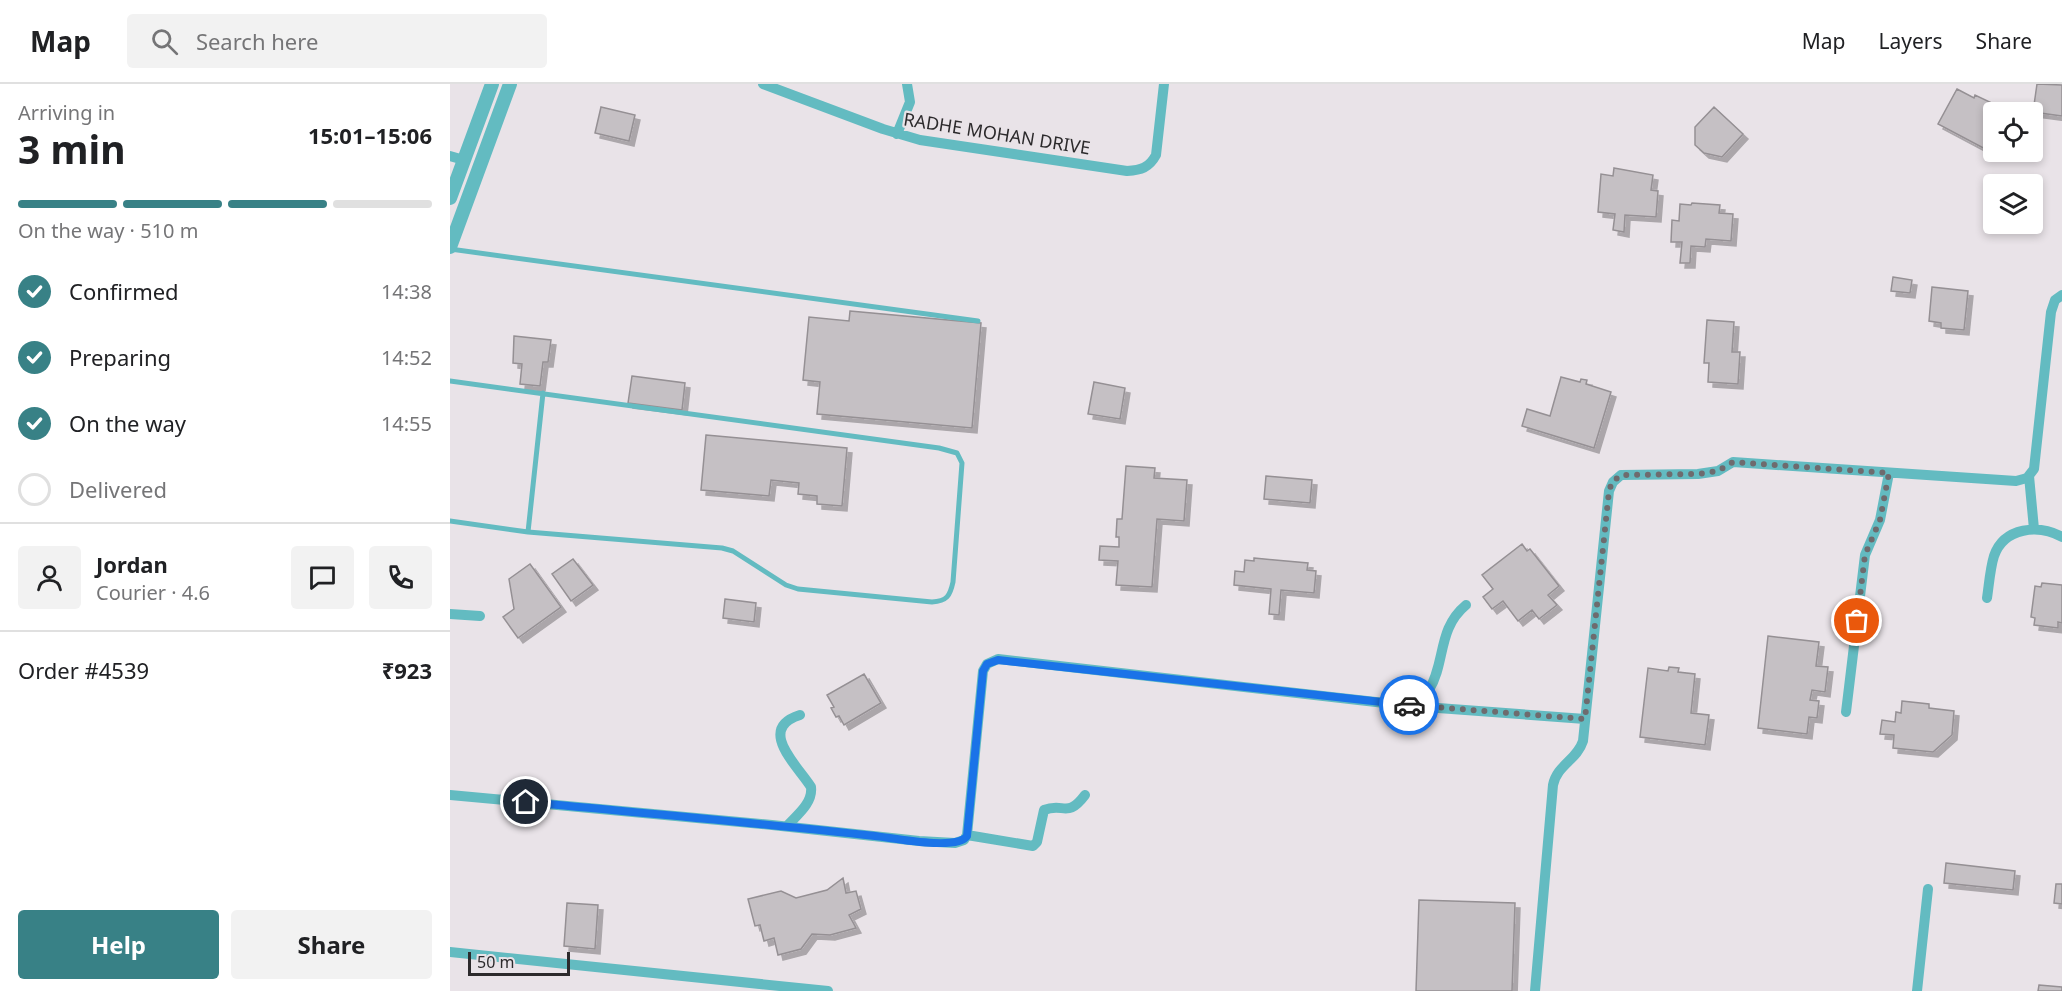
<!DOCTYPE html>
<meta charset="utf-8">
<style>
:root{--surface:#fff;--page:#f2f2f2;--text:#202124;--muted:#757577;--line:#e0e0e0;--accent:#388186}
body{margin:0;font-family:"Noto Sans",sans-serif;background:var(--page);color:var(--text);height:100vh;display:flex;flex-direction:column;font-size:22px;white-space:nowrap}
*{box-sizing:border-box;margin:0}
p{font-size:20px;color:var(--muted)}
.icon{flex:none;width:33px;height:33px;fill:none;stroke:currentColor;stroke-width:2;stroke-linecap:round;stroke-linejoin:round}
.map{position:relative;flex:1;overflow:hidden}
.side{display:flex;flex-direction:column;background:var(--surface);width:450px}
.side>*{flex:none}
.buttons{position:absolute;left:1533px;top:18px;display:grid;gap:12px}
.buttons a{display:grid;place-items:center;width:60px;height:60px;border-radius:6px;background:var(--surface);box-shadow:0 3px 9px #0003;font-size:30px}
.scale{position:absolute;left:18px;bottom:15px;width:102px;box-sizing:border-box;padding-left:6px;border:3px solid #2c2a2c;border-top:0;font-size:16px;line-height:21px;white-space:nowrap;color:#2c2a2c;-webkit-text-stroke:4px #e9e3e8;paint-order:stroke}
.pin{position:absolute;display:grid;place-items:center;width:51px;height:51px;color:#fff;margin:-26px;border:3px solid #fff;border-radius:50%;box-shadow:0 2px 6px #0007}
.courier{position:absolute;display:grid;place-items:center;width:60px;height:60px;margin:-30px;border:4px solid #1a73e8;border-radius:50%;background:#fff;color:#222;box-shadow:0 2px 8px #0007}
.head em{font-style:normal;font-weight:700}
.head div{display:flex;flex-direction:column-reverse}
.head{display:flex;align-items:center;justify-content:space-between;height:102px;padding:0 18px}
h1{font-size:39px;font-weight:700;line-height:45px}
.bar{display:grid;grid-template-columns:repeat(4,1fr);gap:9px 6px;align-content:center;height:72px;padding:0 18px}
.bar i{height:8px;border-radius:4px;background:var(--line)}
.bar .selected{background:var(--accent)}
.bar p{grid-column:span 4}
.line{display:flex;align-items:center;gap:15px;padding:0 18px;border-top:2px solid var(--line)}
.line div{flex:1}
.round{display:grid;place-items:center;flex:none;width:63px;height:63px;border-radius:6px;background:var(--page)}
ol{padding:0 18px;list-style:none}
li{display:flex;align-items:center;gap:18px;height:66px}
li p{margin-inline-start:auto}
li .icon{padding:6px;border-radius:50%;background:var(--accent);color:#fff;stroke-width:4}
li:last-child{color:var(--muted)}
li i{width:33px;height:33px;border:3px solid var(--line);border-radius:50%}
.primary-button{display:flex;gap:12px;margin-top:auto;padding:12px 18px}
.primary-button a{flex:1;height:69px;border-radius:6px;background:var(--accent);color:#fff;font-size:24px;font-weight:700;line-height:69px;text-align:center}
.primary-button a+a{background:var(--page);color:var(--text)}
header{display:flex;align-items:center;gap:36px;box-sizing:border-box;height:84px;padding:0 30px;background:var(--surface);border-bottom:2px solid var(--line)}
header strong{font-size:28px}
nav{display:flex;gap:33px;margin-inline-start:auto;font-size:21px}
.search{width:420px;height:54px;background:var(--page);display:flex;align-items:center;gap:15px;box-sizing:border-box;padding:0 21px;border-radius:6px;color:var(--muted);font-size:22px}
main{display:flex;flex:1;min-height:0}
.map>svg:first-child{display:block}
.building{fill:#c5c0c4;stroke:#959094;stroke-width:1.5;filter:url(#shadow)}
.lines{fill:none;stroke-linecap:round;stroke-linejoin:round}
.service{stroke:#63bbc1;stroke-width:5}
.minor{stroke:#63bbc1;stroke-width:10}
.tertiary{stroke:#63bbc1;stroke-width:14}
.done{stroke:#6e6b6e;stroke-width:6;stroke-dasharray:0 10.8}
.route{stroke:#1a73e8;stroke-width:8}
.labels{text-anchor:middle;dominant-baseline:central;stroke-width:4.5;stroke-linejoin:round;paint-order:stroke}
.street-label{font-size:18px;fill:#2c2a2c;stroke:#e9e3e8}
</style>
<header>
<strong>Map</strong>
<div class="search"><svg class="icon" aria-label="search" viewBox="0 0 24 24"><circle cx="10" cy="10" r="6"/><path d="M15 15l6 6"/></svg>Search here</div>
<nav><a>Map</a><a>Layers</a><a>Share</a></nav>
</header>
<main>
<section class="side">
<div class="head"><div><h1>3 min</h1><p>Arriving in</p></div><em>15:01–15:06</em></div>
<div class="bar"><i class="selected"></i><i class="selected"></i><i class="selected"></i><i></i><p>On the way · 510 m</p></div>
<ol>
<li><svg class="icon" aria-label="check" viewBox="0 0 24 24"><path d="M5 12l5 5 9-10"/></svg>Confirmed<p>14:38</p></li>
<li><svg class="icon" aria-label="check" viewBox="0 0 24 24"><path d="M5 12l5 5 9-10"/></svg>Preparing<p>14:52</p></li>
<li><svg class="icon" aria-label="check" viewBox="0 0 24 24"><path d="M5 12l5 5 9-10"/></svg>On the way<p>14:55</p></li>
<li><i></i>Delivered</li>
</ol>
<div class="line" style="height:108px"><a class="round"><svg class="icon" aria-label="person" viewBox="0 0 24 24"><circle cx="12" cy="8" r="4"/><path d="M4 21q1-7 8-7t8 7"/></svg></a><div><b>Jordan</b><p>Courier · 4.6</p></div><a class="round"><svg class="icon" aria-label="chat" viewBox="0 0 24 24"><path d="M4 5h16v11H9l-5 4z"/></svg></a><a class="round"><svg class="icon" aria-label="phone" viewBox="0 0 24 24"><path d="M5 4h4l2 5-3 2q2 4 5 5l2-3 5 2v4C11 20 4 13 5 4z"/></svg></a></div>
<div class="line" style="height:78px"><div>Order #4539</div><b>₹923</b></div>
<div class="primary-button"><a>Help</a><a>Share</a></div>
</section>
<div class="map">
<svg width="1612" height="907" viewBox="0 0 1612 907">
<defs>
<filter id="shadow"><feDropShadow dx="5" dy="5" stdDeviation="0" flood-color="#0004"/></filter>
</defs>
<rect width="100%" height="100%" fill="#e9e3e8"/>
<path class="building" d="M 1587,0 L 1612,1 L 1612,32 L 1583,28 Z
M 1507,5 L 1524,14 L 1525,11 L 1544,20 L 1542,24 L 1551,28 L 1544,28 L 1544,59 L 1539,67 L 1488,40 Z
M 151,23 L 185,31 L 179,57 L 145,49 Z
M 1264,23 L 1293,50 L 1272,73 L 1254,69 L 1245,61 L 1245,43 Z
M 1164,84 L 1203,91 L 1201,106 L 1208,107 L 1206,133 L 1175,131 L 1174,148 L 1163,146 L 1165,130 L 1148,128 L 1151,90 L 1163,92 Z
M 1242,119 L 1270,121 L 1269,129 L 1283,130 L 1281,157 L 1256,155 L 1255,163 L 1241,162 L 1240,179 L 1230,179 L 1232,158 L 1221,158 L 1222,136 L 1229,137 L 1230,120 L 1241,121 Z
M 1443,193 L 1462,196 L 1460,209 L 1441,207 Z
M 1482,203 L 1518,207 L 1514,246 L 1491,244 L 1491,239 L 1479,237 Z
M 400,227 L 531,239 L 522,344 L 367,330 L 370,298 L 353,296 L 359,233 L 399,237 Z
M 1257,236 L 1284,238 L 1282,268 L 1290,268 L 1288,300 L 1258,298 L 1259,279 L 1254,279 Z
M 64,252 L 101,256 L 98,278 L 93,278 L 90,302 L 70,300 L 72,280 L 63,279 Z
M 182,292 L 235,299 L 232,326 L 178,319 Z
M 1111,293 L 1130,298 L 1131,295 L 1137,296 L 1136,300 L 1161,308 L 1144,364 L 1072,342 L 1077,325 L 1100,332 Z
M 644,298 L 675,304 L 670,335 L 638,330 Z
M 256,351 L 397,364 L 392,422 L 367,420 L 367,412 L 348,410 L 349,399 L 321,396 L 319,412 L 251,406 Z
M 676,382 L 705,384 L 704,394 L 737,396 L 734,437 L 707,435 L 702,503 L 666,501 L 668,477 L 649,476 L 650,462 L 669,463 L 669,453 L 666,453 L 667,435 L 672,435 Z
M 816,392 L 862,396 L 860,419 L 814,415 Z
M 1072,460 L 1077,467 L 1080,465 L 1109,502 L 1098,511 L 1107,521 L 1089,535 L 1082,526 L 1068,537 L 1053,517 L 1042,525 L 1033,513 L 1043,505 L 1032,491 Z
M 804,474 L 858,479 L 857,486 L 866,487 L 864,509 L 831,506 L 829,531 L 819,530 L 821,505 L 784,501 L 785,487 L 794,488 L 795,476 L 804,477 Z
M 123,475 L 143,501 L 121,517 L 102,490 Z
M 80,480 L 111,523 L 68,554 L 53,533 L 64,525 L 59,495 Z
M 1592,499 L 1612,501 L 1612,539 L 1608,538 L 1608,544 L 1584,541 L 1585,534 L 1581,533 L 1585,502 L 1591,503 Z
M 275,515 L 306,519 L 304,538 L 273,534 Z
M 1318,552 L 1369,558 L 1366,582 L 1378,583 L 1375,608 L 1362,606 L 1360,616 L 1369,617 L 1367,634 L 1359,633 L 1357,650 L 1308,644 Z
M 1219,583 L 1229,584 L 1228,588 L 1245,590 L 1241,629 L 1259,631 L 1255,661 L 1190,653 L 1198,584 L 1218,587 Z
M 414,590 L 431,619 L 394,641 L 389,632 L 386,633 L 381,624 L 384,623 L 377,611 Z
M 1452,617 L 1479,620 L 1479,624 L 1504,627 L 1502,651 L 1483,668 L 1443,664 L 1444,651 L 1430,650 L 1432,636 L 1445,638 L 1446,628 L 1451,629 Z
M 1496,779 L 1565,787 L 1563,806 L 1494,799 Z
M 393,794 L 396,809 L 406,807 L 411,825 L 399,831 L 406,844 L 380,851 L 362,850 L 351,865 L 328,871 L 324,854 L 314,857 L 310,841 L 305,842 L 298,815 L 331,807 L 346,814 L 377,806 Z
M 1606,800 L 1612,800 L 1612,820 L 1604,819 Z
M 969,816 L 1065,819 L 1062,907 L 966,907 Z
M 117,819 L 148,821 L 145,865 L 114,862 Z
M 1589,901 L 1612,903 L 1612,907 L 1588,907 Z"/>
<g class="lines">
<path class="service" d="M 0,165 L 528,237
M 0,297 L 489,364 L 507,369 L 512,379 L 503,498 C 500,512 497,517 482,518 L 348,505 L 336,501 L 283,467 L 272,464 L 78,448 L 0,437
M 78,448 L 93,309"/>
<path class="minor" d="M 313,0 L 433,45 L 470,56 L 677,87 C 691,86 699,84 706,71 L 714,0
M 447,50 L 460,18 L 457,0
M 0,72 L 14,76
M 1579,392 L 1584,445
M 1537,514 C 1539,501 1540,485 1544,472 C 1554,443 1589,440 1612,453
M 0,530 L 30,532
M 961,622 C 968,617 974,613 979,606 C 996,578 987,545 1016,521
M 1396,628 L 1415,471 L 1430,436 L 1439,389
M 0,711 L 322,741 L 469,757 L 505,759 L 514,756 L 517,751 L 533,587 L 537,580 L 548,575 L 961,622 L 1135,635
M 337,742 C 347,731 363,719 361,703 C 348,682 306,645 350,631
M 517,751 L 583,762 L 587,758 L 594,726 C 614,718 617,735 635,711
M 0,868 L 378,907
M 1085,907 L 1103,701 C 1107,681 1127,676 1133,657 L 1159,407 L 1163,398 L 1171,391 L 1248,390 L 1268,387 L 1283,378 L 1566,397 L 1577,394 L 1584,385 L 1601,228 L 1605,216 L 1612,211
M 1467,907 L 1478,805"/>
<path class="tertiary" d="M 0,114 L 42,0
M 0,163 L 60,0"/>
</g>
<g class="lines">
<path class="done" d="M 959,621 L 1135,635 L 1159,407 L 1162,398 L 1171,391 L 1248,390 L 1268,387 L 1283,378 L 1439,389 L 1430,436 L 1415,471 L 1407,537"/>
<path class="route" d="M 76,718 C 192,729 309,739 425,752 C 443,754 507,767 517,752 L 533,587 L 537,580 L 548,576 L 959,621"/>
</g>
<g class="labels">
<g class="street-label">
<text transform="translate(547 49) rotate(9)">RADHE MOHAN DRIVE</text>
</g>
</g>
</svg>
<div class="buttons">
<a><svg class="icon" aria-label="locate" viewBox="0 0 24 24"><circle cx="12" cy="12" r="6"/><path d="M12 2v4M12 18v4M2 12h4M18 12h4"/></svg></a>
<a><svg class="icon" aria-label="layers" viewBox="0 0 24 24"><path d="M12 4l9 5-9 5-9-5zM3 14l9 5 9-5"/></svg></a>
</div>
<div class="scale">50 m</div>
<div class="pin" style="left:1407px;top:537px;background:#ea580c"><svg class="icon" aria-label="bag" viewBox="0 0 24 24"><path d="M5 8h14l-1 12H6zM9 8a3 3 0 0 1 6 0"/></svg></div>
<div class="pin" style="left:76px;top:718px;background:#1f2937"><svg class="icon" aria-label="home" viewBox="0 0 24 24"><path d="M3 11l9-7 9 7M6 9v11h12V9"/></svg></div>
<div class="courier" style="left:959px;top:621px"><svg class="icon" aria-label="car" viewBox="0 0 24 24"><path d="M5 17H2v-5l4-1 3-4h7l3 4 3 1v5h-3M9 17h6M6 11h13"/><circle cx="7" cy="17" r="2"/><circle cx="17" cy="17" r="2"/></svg></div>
</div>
</main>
